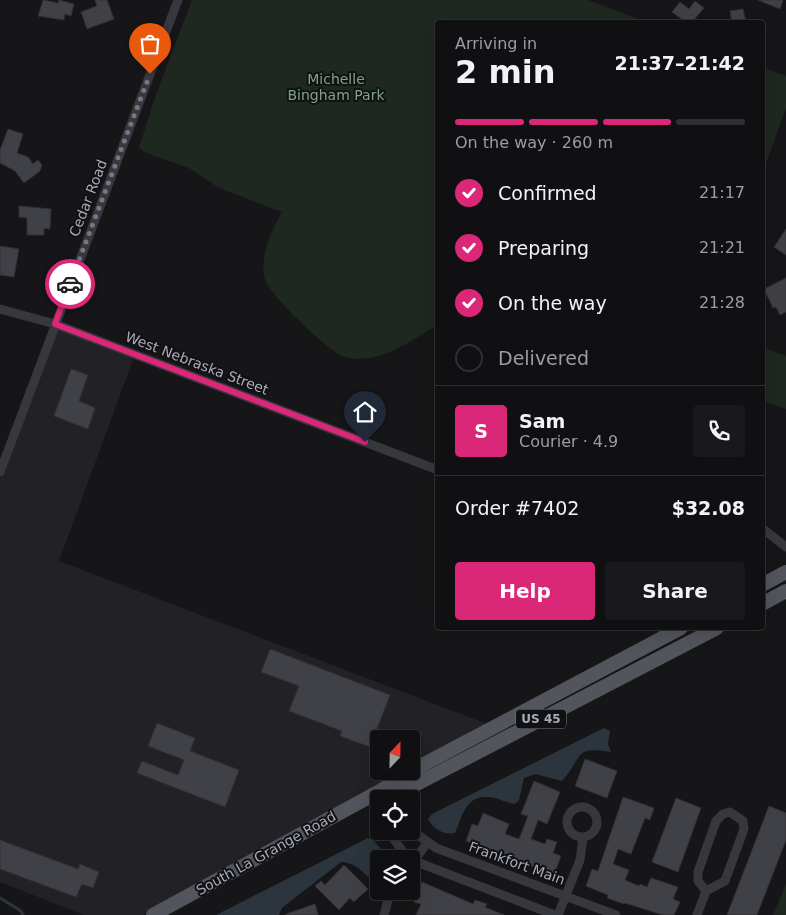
<!DOCTYPE html>
<meta charset="utf-8">
<style>
:root{--surface:#101012;--page:#19191b;--text:#f1f3f6;--muted:#9c9d9f;--line:#303032;--accent:#db2777}
body{margin:0;font-family:"DejaVu Sans",sans-serif;background:var(--page);color:var(--text);height:100vh;display:flex;flex-direction:column;font-size:19px;white-space:nowrap}
*{box-sizing:border-box;margin:0}
p{font-size:16px;color:var(--muted)}
.icon{flex:none;width:28px;height:28px;fill:none;stroke:currentColor;stroke-width:2;stroke-linecap:round;stroke-linejoin:round}
.map{position:relative;flex:1;overflow:hidden}
.side{position:absolute;left:435px;top:20px;width:330px;height:610px;display:flex;flex-direction:column;background:var(--surface);border-radius:5px;box-shadow:0 5px 20px #0002,0 0 0 1px var(--line)}
.side>*{flex:none}
.needle{width:32px;rotate:22deg}
.fabs{position:absolute;left:370px;top:730px;display:grid;gap:10px}
.fabs a{display:grid;place-items:center;width:50px;height:50px;border-radius:5px;background:var(--surface);box-shadow:0 5px 20px #0002,0 0 0 1px var(--line);font-size:25px}
.pin{position:absolute;display:grid;place-items:center;width:42px;height:42px;color:#fff;margin:-51px -21px;border-radius:50% 50% 50% 0;rotate:-45deg;box-shadow:0 0 5px #0007}
.pin .icon{rotate:45deg}
.courier{position:absolute;display:grid;place-items:center;width:50px;height:50px;margin:-25px;border:4px solid #db2777;border-radius:50%;background:#fff;color:#222;box-shadow:0 1px 6px #0007}
.headline em{font-style:normal;font-weight:700}
.headline div{display:flex;flex-direction:column-reverse}
.headline{display:flex;align-items:center;justify-content:space-between;height:85px;padding:0 20px}
h1{font-size:32px;font-weight:700;line-height:38px}
.bar{display:grid;grid-template-columns:repeat(4,1fr);gap:8px 5px;align-content:center;height:60px;padding:0 20px}
.bar i{height:6px;border-radius:4px;background:var(--line)}
.bar .current{background:var(--accent)}
.bar p{grid-column:span 4}
.line{display:flex;align-items:center;gap:12px;padding:0 20px;border-top:1px solid var(--line)}
.line div{flex:1}
.round{display:grid;place-items:center;flex:none;width:52px;height:52px;border-radius:5px;background:var(--page)}
ol{padding:0 20px;list-style:none}
li{display:flex;align-items:center;gap:15px;height:55px}
li p{margin-inline-start:auto}
li .icon{padding:5px;border-radius:50%;background:var(--accent);color:#fff;stroke-width:4}
li:last-child{color:var(--muted)}
li i{width:28px;height:28px;border:2px solid var(--line);border-radius:50%}
.button{display:flex;gap:10px;margin-top:auto;padding:10px 20px}
.button a{flex:1;height:58px;border-radius:5px;background:var(--accent);color:#fff;font-size:20px;font-weight:700;line-height:58px;text-align:center}
.button a+a{background:var(--page);color:var(--text)}
.map>svg:first-child{display:block}
.built{fill:#222226}
.green{fill:#1e2720}
.water{fill:#2c353d}
.lines{fill:none;stroke-linecap:round;stroke-linejoin:round}
.stream{stroke:#2c353d;stroke-width:3}
.building{fill:#404146;stroke:#303035}
.street{stroke:#37383e;stroke-width:9}
.primary{stroke:#53555d;stroke-width:14}
.done{stroke:#757881;stroke-width:5;stroke-dasharray:0 9}
.route{stroke:#db2777;stroke-width:6}
.labels{text-anchor:middle;dominant-baseline:central;stroke-width:4;stroke-linejoin:round;paint-order:stroke}
.shield{fill:#111114;stroke:#7b7e88;stroke-width:1}
.shield-label{font-size:12px;font-weight:bold;fill:#a8acb9}
.park-label{font-size:14px;fill:#7ea582;stroke:#111114}
.street-label{font-size:14px;fill:#a8acb9;stroke:#111114}
</style>
<div class="map">
<svg width="786" height="915" viewBox="0 0 786 915">
<rect width="100%" height="100%" fill="#161618"/>
<path class="built" d="M 57,327 L 134,357 L 59,561 L 490,725 L 411,769 L 411,739 L 379,739 L 379,771 L 407,771 L 143,915 L 84,915 L 0,882 L 0,478 Z"/>
<path class="green" d="M 192,0 L 588,0 L 646,22 L 438,22 L 437,325 C 415,339 386,359 358,359 C 353,359 344,357 340,355 C 323,345 267,294 264,276 C 261,251 271,232 282,212 L 219,188 L 189,168 L 146,153 L 139,148 L 155,97 Z
M 763,67 L 786,76 L 786,108 L 763,172 Z
M 762,347 L 786,356 L 786,409 L 763,401 Z
M 786,884 L 786,915 L 773,915 Z"/>
<path class="water" d="M 604,728 L 610,731 L 608,744 L 611,752 C 573,746 584,756 562,781 L 535,774 L 524,778 L 519,800 L 515,804 C 506,803 497,797 488,797 C 465,795 462,818 455,833 C 444,835 434,830 428,819 L 432,814 Z
M 368,838 L 373,840 L 390,859 L 379,859 L 379,883 C 364,878 361,863 341,862 L 282,908 L 279,915 L 216,915 Z"/>
<g class="lines">
<path class="stream" d="M 0,898 L 21,911 L 23,915"/>
</g>
<path class="building" d="M 43,0 L 58,3 L 59,0 L 74,4 L 71,16 L 65,14 L 64,20 L 38,16 Z
M 95,0 L 107,0 L 114,19 L 87,29 L 81,12 L 97,6 Z
M 758,0 L 783,0 L 780,9 Z
M 695,1 L 704,8 L 692,22 L 686,22 L 672,12 L 680,2 L 689,9 Z
M 743,9 L 746,22 L 732,22 L 730,11 Z
M 8,129 L 23,134 L 17,153 L 28,157 L 33,164 L 38,160 L 42,165 L 40,171 L 24,183 L 15,171 L 0,163 L 0,150 Z
M 19,206 L 51,209 L 50,229 L 44,228 L 44,235 L 27,235 L 27,218 L 19,217 Z
M 786,229 L 786,255 L 774,247 Z
M 0,246 L 19,249 L 14,277 L 0,275 Z
M 786,278 L 786,312 L 780,315 L 776,307 L 773,308 L 764,289 Z
M 71,369 L 88,375 L 79,401 L 95,408 L 88,429 L 54,416 Z
M 270,649 L 390,695 L 370,747 L 340,736 L 342,731 L 289,711 L 299,686 L 261,672 Z
M 157,723 L 195,738 L 190,751 L 239,770 L 225,807 L 137,773 L 142,761 L 178,775 L 184,760 L 148,746 Z
M 585,759 L 617,771 L 607,798 L 575,786 Z
M 534,781 L 560,792 L 547,824 L 538,820 L 531,839 L 545,844 L 547,839 L 557,842 L 553,853 L 561,856 L 554,875 L 466,841 L 472,824 L 478,826 L 483,813 L 509,824 L 505,834 L 519,839 L 528,816 L 521,814 Z
M 623,797 L 654,808 L 650,820 L 645,818 L 631,854 L 618,849 L 613,864 L 629,870 L 625,880 L 639,886 L 640,884 L 647,887 L 651,878 L 678,887 L 673,899 L 680,902 L 674,915 L 663,915 L 625,903 L 624,904 L 607,898 L 608,895 L 586,886 L 592,869 L 598,871 Z
M 676,798 L 701,808 L 678,872 L 652,862 Z
M 769,806 L 786,813 L 786,840 L 757,915 L 727,915 Z
M 0,840 L 78,869 L 80,864 L 99,872 L 93,888 L 82,884 L 76,897 L 0,869 Z
M 344,865 L 368,889 L 354,902 L 350,898 L 339,910 L 315,886 L 321,881 L 325,885 Z
M 422,882 L 473,904 L 475,900 L 487,904 L 485,907 L 504,915 L 416,915 L 421,904 L 414,902 Z
M 315,904 L 318,915 L 286,915 L 286,914 Z"/>
<g class="lines">
<path class="street" d="M 0,309 L 55,324 L 438,470
M 0,472 L 178,0
M 762,528 L 786,547
M567 822a15 15 0 1 1 30 0a15 15 0 1 1-30 0Z
M 411,830 L 436,848 L 616,915
M 388,831 L 404,853 L 414,861 L 555,915
M 411,865 L 427,843
M 384,915 L 388,900 L 394,891
M 558,915 L 580,860 L 583,837
M 697,915 L 706,891 L 725,881 L 744,829 L 743,821 L 730,812 L 723,814 L 716,821 L 698,872 L 698,881 L 706,891"/>
<path class="primary" d="M 762,585 L 786,572
M 762,604 L 786,591
M 411,771 L 681,628
M 380,791 L 407,789 L 717,628
M 153,915 L 380,791 L 410,771"/>
</g>
<g class="lines">
<path class="done" d="M 70,284 L 150,74"/>
<path class="route" d="M 70,284 L 55,324 L 365,442"/>
</g>
<g class="labels">
<rect class="shield" x="516" y="709.5" width="50" height="19" rx="4"/>
<g class="shield-label">
<text x="541" y="719">US 45</text>
</g>
<g class="park-label">
<text x="336" y="79">Michelle<tspan x="336" dy="16">Bingham Park</tspan></text>
</g>
<g class="street-label">
<text transform="translate(88 198) rotate(-69)">Cedar Road</text>
<text transform="translate(197 363) rotate(21)">West Nebraska Street</text>
<text transform="translate(266 853) rotate(-29)">South La Grange Road</text>
<text transform="translate(517 863) rotate(20)">Frankfort Main</text>
</g>
</g>
</svg>
<div class="fabs">
<a><svg class="needle" viewBox="-14 -14 28 28"><path d="M0-13l5 13h-10z" fill="#e53935"/><path d="M0 13l5-13h-10z" fill="#9c9d9f"/></svg></a>
<a><svg class="icon" aria-label="locate" viewBox="0 0 24 24"><circle cx="12" cy="12" r="6"/><path d="M12 2v4M12 18v4M2 12h4M18 12h4"/></svg></a>
<a><svg class="icon" aria-label="layers" viewBox="0 0 24 24"><path d="M12 4l9 5-9 5-9-5zM3 14l9 5 9-5"/></svg></a>
</div>
<div class="pin" style="left:150px;top:74px;background:#ea580c"><svg class="icon" aria-label="bag" viewBox="0 0 24 24"><path d="M5 8h14l-1 12H6zM9 8a3 3 0 0 1 6 0"/></svg></div>
<div class="pin" style="left:365px;top:442px;background:#1f2937"><svg class="icon" aria-label="home" viewBox="0 0 24 24"><path d="M3 11l9-7 9 7M6 9v11h12V9"/></svg></div>
<div class="courier" style="left:70px;top:284px"><svg class="icon" aria-label="car" viewBox="0 0 24 24"><path d="M5 17H2v-5l4-1 3-4h7l3 4 3 1v5h-3M9 17h6M6 11h13"/><circle cx="7" cy="17" r="2"/><circle cx="17" cy="17" r="2"/></svg></div>
<section class="side">
<div class="headline"><div><h1>2 min</h1><p>Arriving in</p></div><em>21:37–21:42</em></div>
<div class="bar"><i class="current"></i><i class="current"></i><i class="current"></i><i></i><p>On the way · 260 m</p></div>
<ol>
<li><svg class="icon" aria-label="check" viewBox="0 0 24 24"><path d="M5 12l5 5 9-10"/></svg>Confirmed<p>21:17</p></li>
<li><svg class="icon" aria-label="check" viewBox="0 0 24 24"><path d="M5 12l5 5 9-10"/></svg>Preparing<p>21:21</p></li>
<li><svg class="icon" aria-label="check" viewBox="0 0 24 24"><path d="M5 12l5 5 9-10"/></svg>On the way<p>21:28</p></li>
<li><i></i>Delivered</li>
</ol>
<div class="line" style="height:90px"><b class="round" style="background:var(--accent);color:#fff">S</b><div><b>Sam</b><p>Courier · 4.9</p></div><a class="round"><svg class="icon" aria-label="phone" viewBox="0 0 24 24"><path d="M5 4h4l2 5-3 2q2 4 5 5l2-3 5 2v4C11 20 4 13 5 4z"/></svg></a></div>
<div class="line" style="height:65px"><div>Order #7402</div><b>$32.08</b></div>
<div class="button"><a>Help</a><a>Share</a></div>
</section>
</div>
